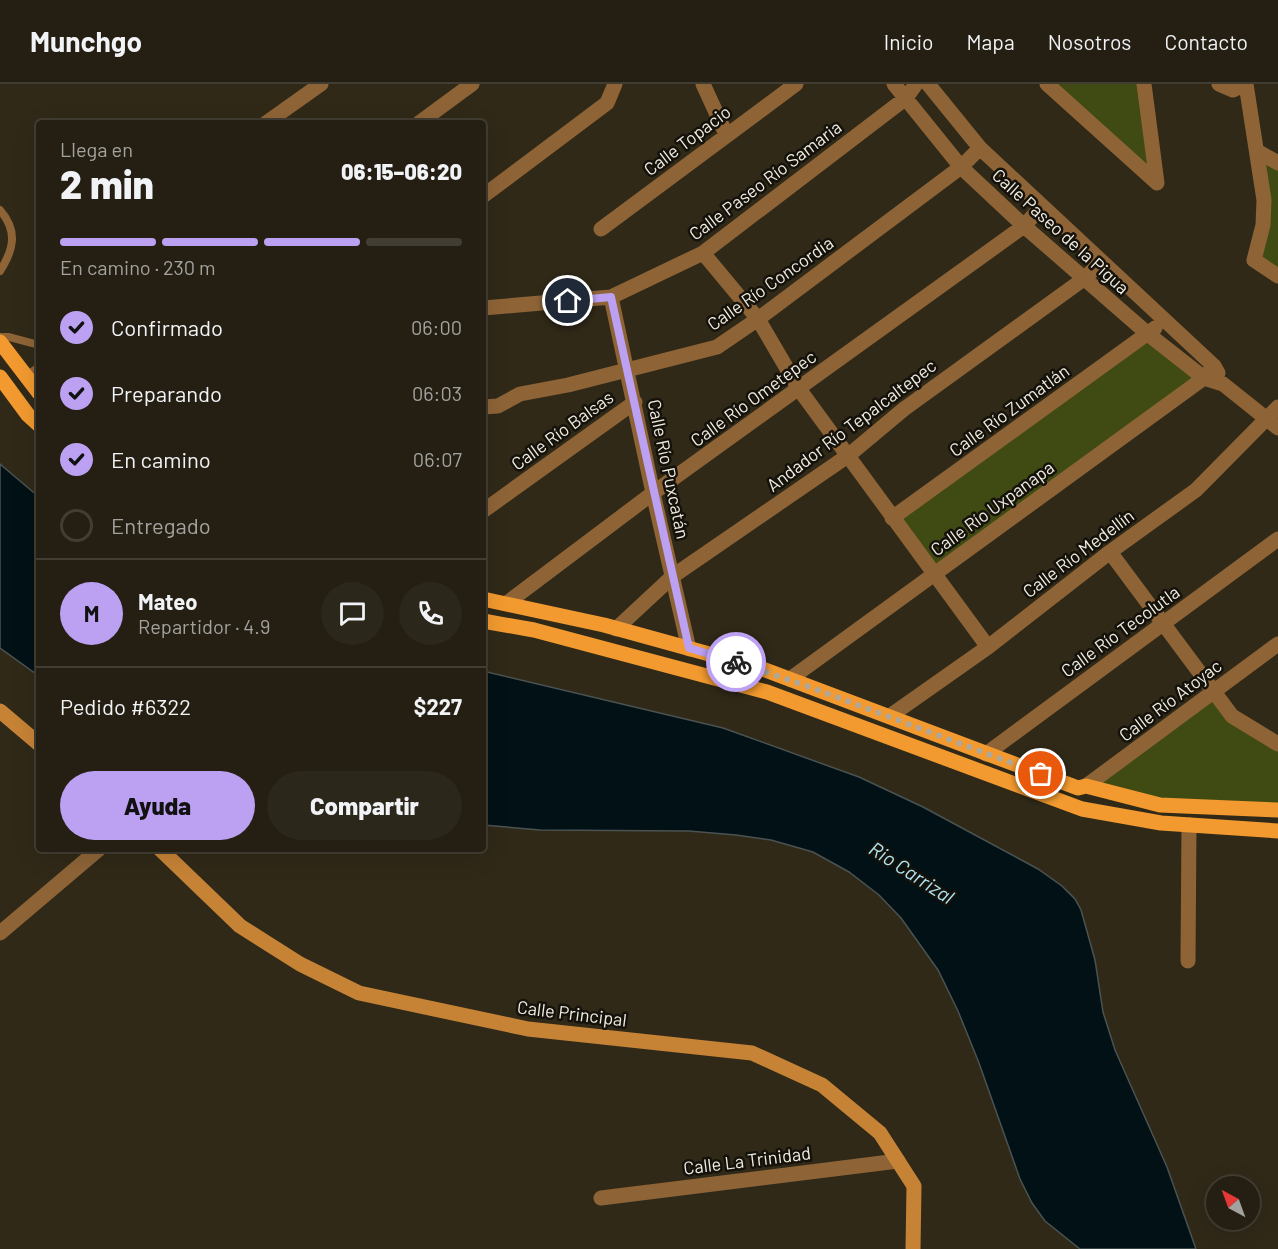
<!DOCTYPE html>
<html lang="es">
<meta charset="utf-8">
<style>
:root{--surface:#241f12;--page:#2c271b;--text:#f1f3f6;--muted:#a3a29f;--line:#413d32;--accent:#bca0f2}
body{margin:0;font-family:Barlow,sans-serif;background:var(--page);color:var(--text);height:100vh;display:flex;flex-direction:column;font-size:22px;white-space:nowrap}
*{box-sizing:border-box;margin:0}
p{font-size:20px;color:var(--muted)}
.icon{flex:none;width:33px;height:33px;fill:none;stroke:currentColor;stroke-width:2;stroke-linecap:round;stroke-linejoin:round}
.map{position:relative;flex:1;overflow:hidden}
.details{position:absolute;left:36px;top:36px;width:450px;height:732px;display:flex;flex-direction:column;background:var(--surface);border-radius:6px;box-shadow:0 6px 24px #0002,0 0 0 2px var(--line)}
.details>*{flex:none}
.needle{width:39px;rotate:319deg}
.controls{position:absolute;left:1206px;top:1092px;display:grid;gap:12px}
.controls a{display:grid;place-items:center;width:54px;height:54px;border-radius:50%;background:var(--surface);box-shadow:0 6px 24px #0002,0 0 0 2px var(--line);font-size:30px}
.pin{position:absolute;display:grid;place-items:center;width:51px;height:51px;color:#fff;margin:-26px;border:3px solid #fff;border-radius:50%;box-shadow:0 2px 6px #0007}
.courier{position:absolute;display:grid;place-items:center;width:60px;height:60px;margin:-30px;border:4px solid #bca0f2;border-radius:50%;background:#fff;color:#222;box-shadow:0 2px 8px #0007}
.overview em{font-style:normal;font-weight:800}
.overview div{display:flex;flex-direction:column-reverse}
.overview{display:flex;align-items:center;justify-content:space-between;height:102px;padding:0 24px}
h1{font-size:39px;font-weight:800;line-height:45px}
.bar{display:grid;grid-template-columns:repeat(4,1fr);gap:9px 6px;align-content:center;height:72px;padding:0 24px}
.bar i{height:8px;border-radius:4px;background:var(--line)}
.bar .selected{background:var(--accent)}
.bar p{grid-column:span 4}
.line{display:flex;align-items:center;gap:15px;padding:0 24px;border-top:2px solid var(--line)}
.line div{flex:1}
.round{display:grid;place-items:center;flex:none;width:63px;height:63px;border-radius:32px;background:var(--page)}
ol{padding:0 24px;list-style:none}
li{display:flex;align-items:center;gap:18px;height:66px}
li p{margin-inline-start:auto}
li .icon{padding:6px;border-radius:50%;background:var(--accent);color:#111;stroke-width:4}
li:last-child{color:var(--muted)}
li i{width:33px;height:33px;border:3px solid var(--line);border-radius:50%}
.primary-button{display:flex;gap:12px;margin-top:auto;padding:12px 24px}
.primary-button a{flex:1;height:69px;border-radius:36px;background:var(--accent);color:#111;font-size:24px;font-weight:800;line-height:69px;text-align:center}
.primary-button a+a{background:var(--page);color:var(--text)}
header{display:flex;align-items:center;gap:36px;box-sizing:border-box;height:84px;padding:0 30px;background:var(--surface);border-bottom:2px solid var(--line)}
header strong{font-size:28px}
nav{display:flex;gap:33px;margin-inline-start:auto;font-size:21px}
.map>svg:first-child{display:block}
.green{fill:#3f4b12}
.water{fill:#021115;stroke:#4a5352;stroke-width:1.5}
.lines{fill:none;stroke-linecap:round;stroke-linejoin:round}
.lane{stroke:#8e6437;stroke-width:8}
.street{stroke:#8e6437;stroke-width:15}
.secondary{stroke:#c68336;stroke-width:15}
.primary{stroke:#f29a2f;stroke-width:15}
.done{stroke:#ada89b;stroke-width:6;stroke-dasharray:0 10.8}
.route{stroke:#bca0f2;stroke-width:8}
.labels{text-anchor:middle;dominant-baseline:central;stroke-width:5;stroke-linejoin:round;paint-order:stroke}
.street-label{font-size:18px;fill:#f1ede2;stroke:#15120b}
.water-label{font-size:20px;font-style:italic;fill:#aee5f5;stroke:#15120b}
</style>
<header>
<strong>Munchgo</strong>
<nav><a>Inicio</a><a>Mapa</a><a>Nosotros</a><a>Contacto</a></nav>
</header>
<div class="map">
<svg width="1278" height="1165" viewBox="0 0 1278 1165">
<rect width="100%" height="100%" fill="#302918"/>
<path class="green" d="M 1047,0 L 1144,0 L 1157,99 Z
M 1257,67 L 1278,80 L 1278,192 L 1254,176 L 1263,141 Z
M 1148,250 L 1204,294 L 934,491 L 892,434 Z
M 1214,607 L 1232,632 L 1278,659 L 1278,726 L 1160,721 L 1086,702 Z"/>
<path class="water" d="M 0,380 L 39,413 L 39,592 L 0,564 Z
M 483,587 L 723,644 L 859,693 L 923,723 L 1038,785 L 1062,802 L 1075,815 L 1081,826 L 1095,876 L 1103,928 L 1115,966 L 1167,1083 L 1196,1165 L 1080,1165 L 1045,1137 L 1032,1119 L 1020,1095 L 979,979 L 958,927 L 938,886 L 901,834 L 879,811 L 849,788 L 813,768 L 771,756 L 736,751 L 689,747 L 540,746 L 483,741 Z"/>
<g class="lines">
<path class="lane" d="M 0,126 C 18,147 14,165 0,187
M 0,253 L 9,253 L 39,261
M 26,292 L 39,283"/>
<path class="street" d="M 703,0 L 726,50
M 894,0 L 961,83 L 1024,142 L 1148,250 L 1204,294 L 1223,300 L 1278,344
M 928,0 L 980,64 L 1214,282 L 1218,289
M 1047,0 L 1157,99
M 1144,0 L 1157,99
M 1219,0 L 1233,6 L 1245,0
M 1246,0 L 1264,116 L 1263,141 L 1254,176 L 1278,192
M 266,39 L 321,0
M 419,39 L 472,0
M 1257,67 L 1278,79
M 483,112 L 607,19 L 615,0
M 601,145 L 796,0
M 703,169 L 758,235 L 799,305 L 988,563
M 611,213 L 653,409 L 689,565
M 483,224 L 611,213 L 703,169 L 906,14 L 916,0
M 483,323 L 498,322 L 520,310 L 568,301 L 717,263 L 758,235 L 961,83 L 980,64
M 483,427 L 635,318
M 892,434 L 1155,244
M 1110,468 L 1232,632 L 1278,660
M 507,519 L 653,409 L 1024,142 L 1041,123
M 616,545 L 673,492 L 849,371 L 904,325 L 1085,194 L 1101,178
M 790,595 L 1204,294 L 1214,282
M 890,632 L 988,563 L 1110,468 L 1196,406 L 1278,323
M 986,670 L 1278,455
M 1086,702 L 1278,560
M 0,849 L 99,765
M 1188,877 L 1189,741
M 601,1114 L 898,1077"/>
<path class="secondary" d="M 0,627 L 39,660
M 160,765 L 240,842 L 300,880 L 359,909 L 528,945 L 752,969 L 822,1001 L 880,1049 L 914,1102 L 913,1165"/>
<path class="primary" d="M 0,258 L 39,309
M 0,293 L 28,331 L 39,341
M 483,515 L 604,541 L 760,584 L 1078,704 L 1086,702 L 1160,721 L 1278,726
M 483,537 L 534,546 L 767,608 L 1082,725 L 1161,739 L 1278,747"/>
</g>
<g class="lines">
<path class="done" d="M 736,578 L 810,603 L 1041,690"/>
<path class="route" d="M 568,217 L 611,213 C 637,330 662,447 689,564 L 736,578"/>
</g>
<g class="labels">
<g class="street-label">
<text transform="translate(687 56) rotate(-37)">Calle Topacio</text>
<text transform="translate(765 96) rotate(-37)">Calle Paseo Río Samaria</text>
<text transform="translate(1061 147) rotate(42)">Calle Paseo de la Pigua</text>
<text transform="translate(770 199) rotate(-35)">Calle Río Concordia</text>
<text transform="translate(753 314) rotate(-36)">Calle Río Ometepec</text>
<text transform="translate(1009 326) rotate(-36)">Calle Río Zumatlán</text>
<text transform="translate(851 341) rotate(-37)">Andador Río Tepalcaltepec</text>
<text transform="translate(562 346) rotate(-36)">Calle Río Balsas</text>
<text transform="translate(669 385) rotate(78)">Calle Río Puxcatán</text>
<text transform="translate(992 424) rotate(-36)">Calle Río Uxpanapa</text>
<text transform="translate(1078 469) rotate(-37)">Calle Río Medellín</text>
<text transform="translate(1120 547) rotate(-36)">Calle Río Tecolutla</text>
<text transform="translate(1170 616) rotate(-37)">Calle Río Atoyac</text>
<text transform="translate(572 929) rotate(7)">Calle Principal</text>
<text transform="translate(747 1076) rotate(-7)">Calle La Trinidad</text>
</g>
<g class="water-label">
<text transform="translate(912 788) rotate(33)">Rio Carrizal</text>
</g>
</g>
</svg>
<div class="controls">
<a><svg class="needle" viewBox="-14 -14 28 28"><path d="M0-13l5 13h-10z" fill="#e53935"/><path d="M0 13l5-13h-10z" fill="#a3a29f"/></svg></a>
</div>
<div class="pin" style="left:1041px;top:690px;background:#ea580c"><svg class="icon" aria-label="bag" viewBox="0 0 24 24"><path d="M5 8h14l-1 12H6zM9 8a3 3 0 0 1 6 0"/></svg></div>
<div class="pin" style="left:568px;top:217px;background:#1f2937"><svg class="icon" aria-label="home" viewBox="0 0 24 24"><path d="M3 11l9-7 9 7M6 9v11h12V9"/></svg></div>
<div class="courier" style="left:736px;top:578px"><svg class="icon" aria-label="bike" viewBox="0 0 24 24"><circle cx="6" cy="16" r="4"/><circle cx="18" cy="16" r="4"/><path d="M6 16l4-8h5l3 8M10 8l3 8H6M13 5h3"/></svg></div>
<section class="details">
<div class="overview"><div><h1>2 min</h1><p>Llega en</p></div><em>06:15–06:20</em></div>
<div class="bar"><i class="selected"></i><i class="selected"></i><i class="selected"></i><i></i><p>En camino · 230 m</p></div>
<ol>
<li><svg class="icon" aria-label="check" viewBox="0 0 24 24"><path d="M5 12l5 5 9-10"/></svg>Confirmado<p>06:00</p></li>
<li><svg class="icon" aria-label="check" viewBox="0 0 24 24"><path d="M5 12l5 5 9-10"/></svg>Preparando<p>06:03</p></li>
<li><svg class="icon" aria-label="check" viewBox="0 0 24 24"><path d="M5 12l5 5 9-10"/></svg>En camino<p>06:07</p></li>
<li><i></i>Entregado</li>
</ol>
<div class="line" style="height:108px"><b class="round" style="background:var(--accent);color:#111">M</b><div><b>Mateo</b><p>Repartidor · 4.9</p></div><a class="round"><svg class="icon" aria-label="chat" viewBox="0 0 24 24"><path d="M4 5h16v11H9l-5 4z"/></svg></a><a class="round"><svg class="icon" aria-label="phone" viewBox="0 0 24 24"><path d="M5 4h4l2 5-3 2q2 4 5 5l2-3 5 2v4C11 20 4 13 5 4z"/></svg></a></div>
<div class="line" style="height:78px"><div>Pedido #6322</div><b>$227</b></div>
<div class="primary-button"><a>Ayuda</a><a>Compartir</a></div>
</section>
</div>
